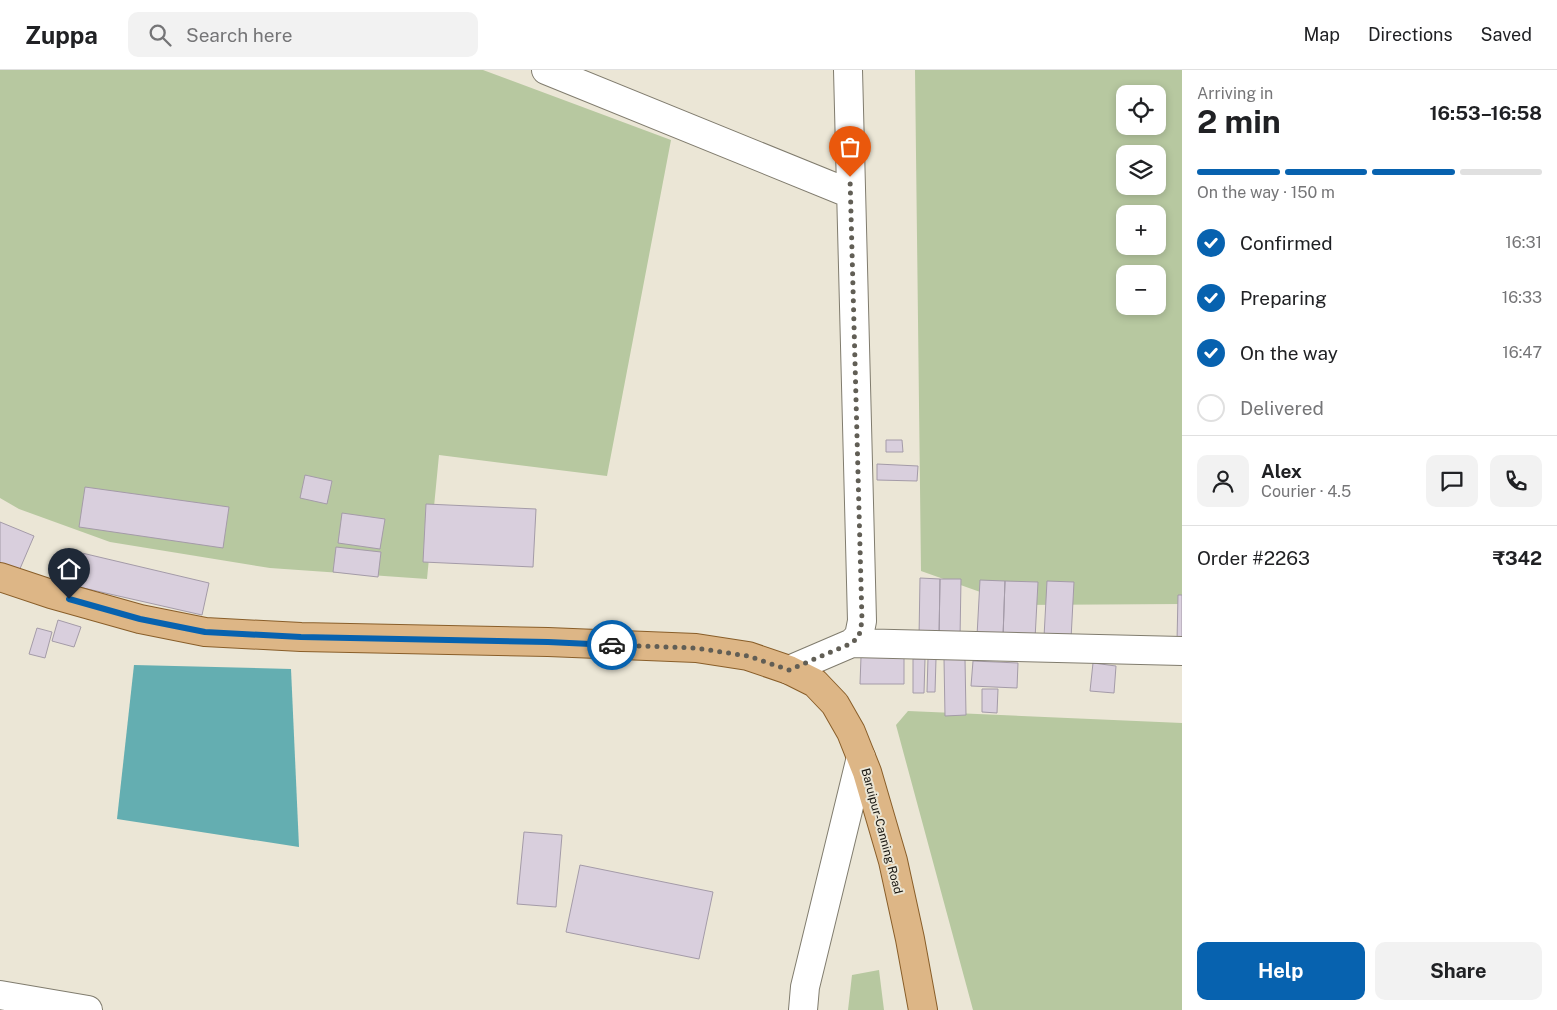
<!DOCTYPE html>
<meta charset="utf-8">
<style>
:root{--surface:#fff;--page:#f2f2f2;--text:#202124;--muted:#757577;--line:#e0e0e0;--accent:#0762af}
body{margin:0;font-family:"Public Sans",sans-serif;background:var(--page);color:var(--text);height:100vh;display:flex;flex-direction:column;font-size:19px;white-space:nowrap}
*{box-sizing:border-box;margin:0}
p{font-size:16px;color:var(--muted)}
.icon{flex:none;width:28px;height:28px;fill:none;stroke:currentColor;stroke-width:2;stroke-linecap:round;stroke-linejoin:round}
.map{position:relative;flex:1;overflow:hidden}
.panel{display:flex;flex-direction:column;background:var(--surface);width:375px}
.panel>*{flex:none}
.controls{position:absolute;left:1116px;top:15px;display:grid;gap:10px}
.controls a{display:grid;place-items:center;width:50px;height:50px;border-radius:10px;background:var(--surface);box-shadow:0 2px 8px #0003;font-size:25px}
.pin{position:absolute;display:grid;place-items:center;width:42px;height:42px;color:#fff;margin:-51px -21px;border-radius:50% 50% 50% 0;rotate:-45deg;box-shadow:0 0 5px #0007}
.pin .icon{rotate:45deg}
.courier{position:absolute;display:grid;place-items:center;width:50px;height:50px;margin:-25px;border:4px solid #0762af;border-radius:50%;background:#fff;color:#222;box-shadow:0 1px 6px #0007}
.summary em{font-style:normal;font-weight:700}
.summary div{display:flex;flex-direction:column-reverse}
.summary{display:flex;align-items:center;justify-content:space-between;height:85px;padding:0 15px}
h1{font-size:32px;font-weight:700;line-height:38px}
.bar{display:grid;grid-template-columns:repeat(4,1fr);gap:8px 5px;align-content:center;height:60px;padding:0 15px}
.bar i{height:6px;border-radius:4px;background:var(--line)}
.bar .current{background:var(--accent)}
.bar p{grid-column:span 4}
.line{display:flex;align-items:center;gap:12px;padding:0 15px;border-top:1px solid var(--line)}
.line div{flex:1}
.round{display:grid;place-items:center;flex:none;width:52px;height:52px;border-radius:10px;background:var(--page)}
ol{padding:0 15px;list-style:none}
li{display:flex;align-items:center;gap:15px;height:55px}
li p{margin-inline-start:auto}
li .icon{padding:5px;border-radius:50%;background:var(--accent);color:#fff;stroke-width:4}
li:last-child{color:var(--muted)}
li i{width:28px;height:28px;border:2px solid var(--line);border-radius:50%}
.action{display:flex;gap:10px;margin-top:auto;padding:10px 15px}
.action a{flex:1;height:58px;border-radius:10px;background:var(--accent);color:#fff;font-size:20px;font-weight:700;line-height:58px;text-align:center}
.action a+a{background:var(--page);color:var(--text)}
header{display:flex;align-items:center;gap:30px;box-sizing:border-box;height:70px;padding:0 25px;background:var(--surface);border-bottom:1px solid var(--line)}
header strong{font-size:24px}
nav{display:flex;gap:28px;margin-inline-start:auto;font-size:18px}
.search{width:350px;height:45px;background:var(--page);display:flex;align-items:center;gap:12px;box-sizing:border-box;padding:0 18px;border-radius:10px;color:var(--muted);font-size:19px}
main{display:flex;flex:1;min-height:0}
.map>svg:first-child{display:block}
.green{fill:#b7c8a0;fill-rule:evenodd}
.water{fill:#64aeb1}
.building{fill:#d9cfdd;stroke:#a49ba8}
.lines{fill:none;stroke-linecap:round;stroke-linejoin:round}
.minor-casing{stroke:#807c6e;stroke-width:30}
.major-casing{stroke:#895e29;stroke-width:30}
.minor{stroke:#fff;stroke-width:28}
.major{stroke:#ddb686;stroke-width:28}
.done{stroke:#615e55;stroke-width:5;stroke-dasharray:0 9}
.route{stroke:#0762af;stroke-width:6}
.labels{text-anchor:middle;dominant-baseline:central;stroke-width:4;stroke-linejoin:round;paint-order:stroke}
.street-label{font-size:12px;fill:#171510;stroke:#ebe6d6}
</style>
<header>
<strong>Zuppa</strong>
<div class="search"><svg class="icon" aria-label="search" viewBox="0 0 24 24"><circle cx="10" cy="10" r="6"/><path d="M15 15l6 6"/></svg>Search here</div>
<nav><a>Map</a><a>Directions</a><a>Saved</a></nav>
</header>
<main>
<div class="map">
<svg width="1182" height="940" viewBox="0 0 1182 940">
<rect width="100%" height="100%" fill="#ebe6d6"/>
<path class="green" d="M 0,0 L 483,0 L 671,70 L 607,406 L 439,385 L 427,509 L 270,498 L 110,472 L 19,439 L 0,428 Z
M 915,0 L 1182,0 L 1182,534 L 1017,535 L 921,501 ZM 1125,24 L 1158,24 L 1158,56 L 1125,56 ZM 1125,84 L 1158,84 L 1158,116 L 1125,116 ZM 1125,144 L 1158,144 L 1158,176 L 1125,176 ZM 1125,204 L 1158,204 L 1158,236 L 1125,236 Z
M 908,641 L 1182,653 L 1182,940 L 973,940 L 896,655 Z
M 879,900 L 884,940 L 848,940 L 852,905 Z"/>
<path class="water" d="M 134,595 L 291,599 L 299,777 L 117,749 Z"/>
<path class="building" d="M 886,370 L 902,370 L 903,382 L 886,382 Z
M 877,394 L 918,396 L 917,411 L 877,410 Z
M 305,405 L 332,411 L 327,434 L 300,428 Z
M 85,417 L 229,437 L 223,478 L 79,457 Z
M 426,434 L 536,439 L 533,497 L 423,492 Z
M 342,443 L 385,449 L 380,479 L 338,473 Z
M 0,452 L 34,466 L 19,501 L 0,493 Z
M 336,477 L 381,482 L 378,507 L 333,502 Z
M 65,479 L 209,513 L 202,545 L 57,512 Z
M 920,508 L 940,509 L 939,568 L 919,568 Z
M 940,509 L 961,509 L 960,568 L 939,568 Z
M 980,510 L 1005,511 L 1003,567 L 977,566 Z
M 1005,511 L 1038,512 L 1035,569 L 1003,567 Z
M 1047,511 L 1074,512 L 1071,569 L 1044,567 Z
M 1178,525 L 1182,525 L 1182,572 L 1177,572 Z
M 58,550 L 81,557 L 74,577 L 52,571 Z
M 37,558 L 52,562 L 45,588 L 29,584 Z
M 861,587 L 904,587 L 904,614 L 860,614 Z
M 928,588 L 936,589 L 935,622 L 927,622 Z
M 913,589 L 925,589 L 924,623 L 913,623 Z
M 944,589 L 965,589 L 966,645 L 945,646 Z
M 973,591 L 1018,593 L 1017,618 L 971,616 Z
M 1093,593 L 1116,596 L 1114,623 L 1090,621 Z
M 982,619 L 998,619 L 997,643 L 982,642 Z
M 524,762 L 562,765 L 556,837 L 517,834 Z
M 580,795 L 713,822 L 699,889 L 566,862 Z"/>
<g class="lines">
<g class="minor-casing">
<path id="minor" d="M 546,0 L 851,124
M 852,573 L 1182,581
M 789,600 L 852,573 L 859,566 L 862,551 L 848,0
M 0,925 L 88,940
M 803,940 L 805,917 L 861,687"/>
</g>
<g class="major-casing">
<path id="major" d="M 0,507 L 51,524 L 140,549 L 205,562 L 301,567 L 548,572 L 696,578 L 748,586 L 789,600 L 815,613 L 835,634 L 851,662 L 867,702 L 893,791 L 910,869 L 923,940"/>
</g>
<use href="#minor" class="minor"/>
<use href="#major" class="major"/>
</g>
<g class="lines">
<path class="done" d="M 612,575 L 696,578 L 748,586 L 789,600 L 852,573 L 859,566 L 862,551 L 850,107"/>
<path class="route" d="M 69,529 L 140,549 L 205,562 L 301,567 L 548,572 L 612,575"/>
</g>
<g class="labels">
<g class="street-label">
<text transform="translate(882 761) rotate(75)">Baruipur-Canning Road</text>
</g>
</g>
</svg>
<div class="controls">
<a><svg class="icon" aria-label="locate" viewBox="0 0 24 24"><circle cx="12" cy="12" r="6"/><path d="M12 2v4M12 18v4M2 12h4M18 12h4"/></svg></a>
<a><svg class="icon" aria-label="layers" viewBox="0 0 24 24"><path d="M12 4l9 5-9 5-9-5zM3 14l9 5 9-5"/></svg></a>
<a>+</a>
<a>−</a>
</div>
<div class="pin" style="left:850px;top:107px;background:#ea580c"><svg class="icon" aria-label="bag" viewBox="0 0 24 24"><path d="M5 8h14l-1 12H6zM9 8a3 3 0 0 1 6 0"/></svg></div>
<div class="pin" style="left:69px;top:529px;background:#1f2937"><svg class="icon" aria-label="home" viewBox="0 0 24 24"><path d="M3 11l9-7 9 7M6 9v11h12V9"/></svg></div>
<div class="courier" style="left:612px;top:575px"><svg class="icon" aria-label="car" viewBox="0 0 24 24"><path d="M5 17H2v-5l4-1 3-4h7l3 4 3 1v5h-3M9 17h6M6 11h13"/><circle cx="7" cy="17" r="2"/><circle cx="17" cy="17" r="2"/></svg></div>
</div>
<section class="panel">
<div class="summary"><div><h1>2 min</h1><p>Arriving in</p></div><em>16:53–16:58</em></div>
<div class="bar"><i class="current"></i><i class="current"></i><i class="current"></i><i></i><p>On the way · 150 m</p></div>
<ol>
<li><svg class="icon" aria-label="check" viewBox="0 0 24 24"><path d="M5 12l5 5 9-10"/></svg>Confirmed<p>16:31</p></li>
<li><svg class="icon" aria-label="check" viewBox="0 0 24 24"><path d="M5 12l5 5 9-10"/></svg>Preparing<p>16:33</p></li>
<li><svg class="icon" aria-label="check" viewBox="0 0 24 24"><path d="M5 12l5 5 9-10"/></svg>On the way<p>16:47</p></li>
<li><i></i>Delivered</li>
</ol>
<div class="line" style="height:90px"><a class="round"><svg class="icon" aria-label="person" viewBox="0 0 24 24"><circle cx="12" cy="8" r="4"/><path d="M4 21q1-7 8-7t8 7"/></svg></a><div><b>Alex</b><p>Courier · 4.5</p></div><a class="round"><svg class="icon" aria-label="chat" viewBox="0 0 24 24"><path d="M4 5h16v11H9l-5 4z"/></svg></a><a class="round"><svg class="icon" aria-label="phone" viewBox="0 0 24 24"><path d="M5 4h4l2 5-3 2q2 4 5 5l2-3 5 2v4C11 20 4 13 5 4z"/></svg></a></div>
<div class="line" style="height:65px"><div>Order #2263</div><b>₹342</b></div>
<div class="action"><a>Help</a><a>Share</a></div>
</section>
</main>
